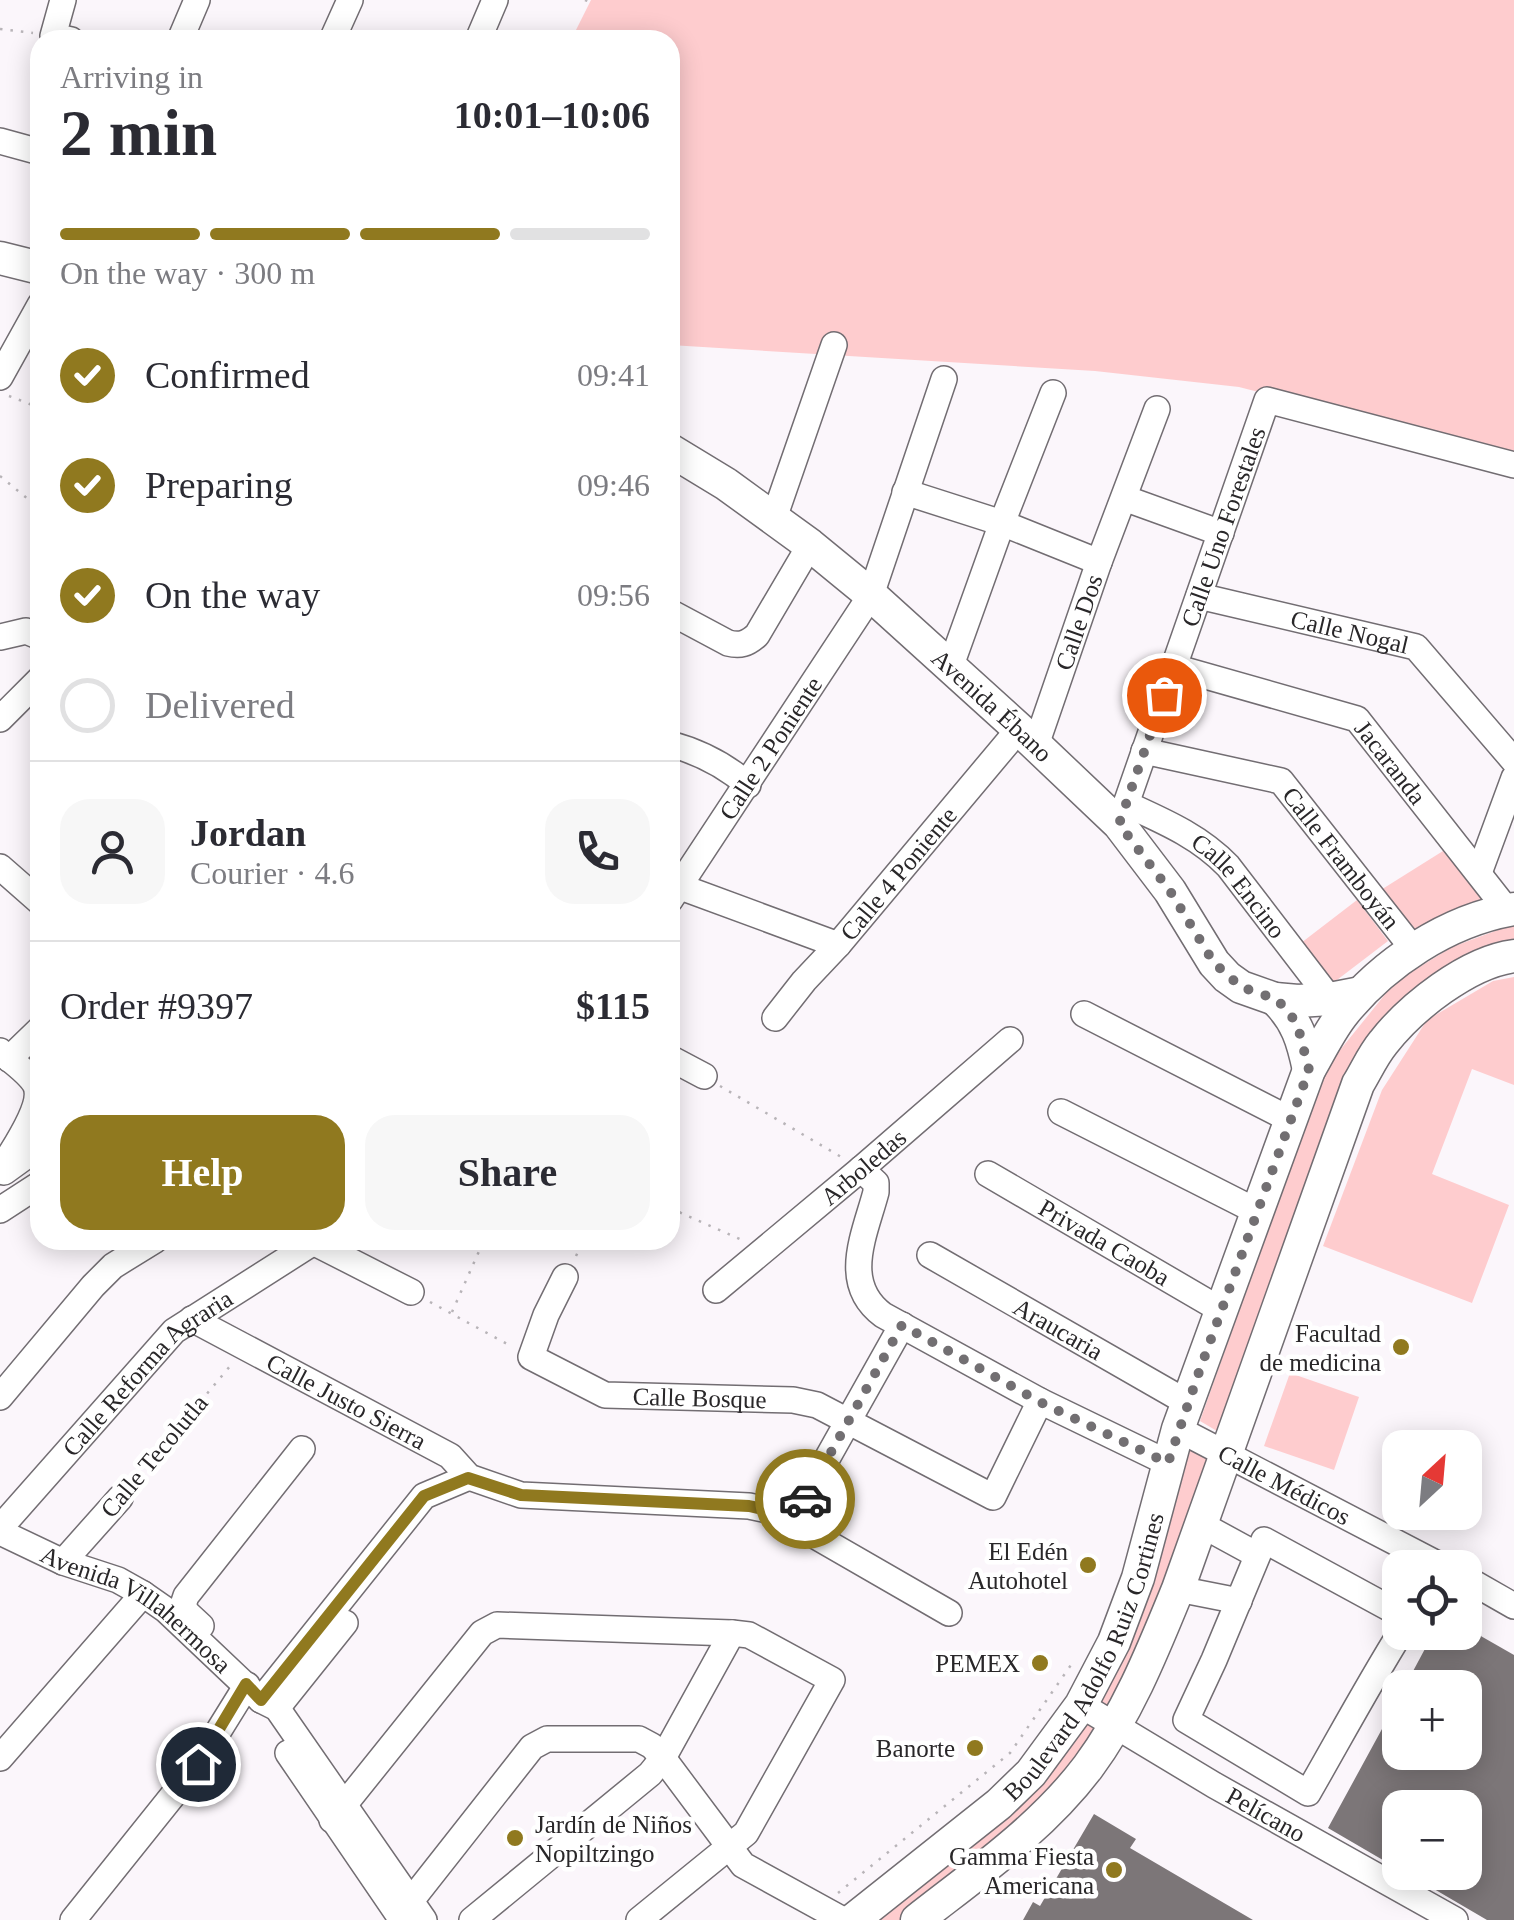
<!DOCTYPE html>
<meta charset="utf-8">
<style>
:root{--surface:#fff;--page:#f7f7f7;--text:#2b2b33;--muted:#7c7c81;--line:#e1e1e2;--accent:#90791f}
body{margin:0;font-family:"Times New Roman",serif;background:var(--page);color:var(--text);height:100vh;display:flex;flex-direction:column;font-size:38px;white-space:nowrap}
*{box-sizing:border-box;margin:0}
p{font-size:32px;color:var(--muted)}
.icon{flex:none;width:55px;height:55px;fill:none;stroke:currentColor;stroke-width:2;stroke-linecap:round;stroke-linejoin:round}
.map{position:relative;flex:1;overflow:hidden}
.sheet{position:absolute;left:30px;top:30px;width:650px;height:1220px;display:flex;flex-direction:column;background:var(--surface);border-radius:30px;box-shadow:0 5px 25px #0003}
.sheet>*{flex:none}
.needle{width:65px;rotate:26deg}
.tools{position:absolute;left:1382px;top:1430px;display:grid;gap:20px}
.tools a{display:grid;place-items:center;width:100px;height:100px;border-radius:20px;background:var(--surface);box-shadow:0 5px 25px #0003;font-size:50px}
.pin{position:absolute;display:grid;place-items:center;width:85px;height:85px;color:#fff;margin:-42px;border:5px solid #fff;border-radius:50%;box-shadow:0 2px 10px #0007}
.courier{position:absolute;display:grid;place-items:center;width:100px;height:100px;margin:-50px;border:8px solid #90791f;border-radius:50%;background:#fff;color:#222;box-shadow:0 2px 12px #0007}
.headline em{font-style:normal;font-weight:800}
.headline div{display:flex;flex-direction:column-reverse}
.headline{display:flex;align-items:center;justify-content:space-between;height:170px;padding:0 30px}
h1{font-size:65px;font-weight:800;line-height:75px}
.bar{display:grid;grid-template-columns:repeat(4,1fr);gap:15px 10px;align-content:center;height:120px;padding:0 30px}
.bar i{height:12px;border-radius:8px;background:var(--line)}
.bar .active{background:var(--accent)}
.bar p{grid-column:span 4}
.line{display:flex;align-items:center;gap:25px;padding:0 30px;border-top:2px solid var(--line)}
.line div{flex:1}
.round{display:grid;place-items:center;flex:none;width:105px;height:105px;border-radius:30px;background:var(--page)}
ol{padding:0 30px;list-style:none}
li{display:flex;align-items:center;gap:30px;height:110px}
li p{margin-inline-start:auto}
li .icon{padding:10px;border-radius:50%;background:var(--accent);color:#fff;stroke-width:4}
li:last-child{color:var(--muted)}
li i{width:55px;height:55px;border:5px solid var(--line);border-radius:50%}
.button{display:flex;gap:20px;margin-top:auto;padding:20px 30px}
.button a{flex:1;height:115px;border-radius:30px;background:var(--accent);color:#fff;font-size:40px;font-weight:800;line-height:115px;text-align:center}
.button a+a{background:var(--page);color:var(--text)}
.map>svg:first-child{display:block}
.green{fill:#feccce}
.building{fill:#7c7678}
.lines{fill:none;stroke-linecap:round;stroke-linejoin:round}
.minor-casing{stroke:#726d72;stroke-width:28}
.major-casing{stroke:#726d72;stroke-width:35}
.path{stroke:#b8b4b8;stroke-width:2.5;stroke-dasharray:2.5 8;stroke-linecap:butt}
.minor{stroke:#fff;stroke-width:25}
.major{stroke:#fff;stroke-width:32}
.done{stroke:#726f72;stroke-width:10;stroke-dasharray:0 18}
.route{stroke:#90791f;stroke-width:12}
.poi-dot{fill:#90791f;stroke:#fff;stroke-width:4}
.labels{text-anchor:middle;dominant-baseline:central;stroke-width:9;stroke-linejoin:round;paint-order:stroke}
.street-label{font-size:25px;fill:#292729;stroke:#fff}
.poi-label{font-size:25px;fill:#292729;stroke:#fff;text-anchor:end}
</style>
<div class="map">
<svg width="1514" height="1920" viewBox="0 0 1514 1920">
<rect width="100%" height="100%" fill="#fbf6fb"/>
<path class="green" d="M 591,0 L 1514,0 L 1514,457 L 1239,387 L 1095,371 L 670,345 L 670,40 L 571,40 Z
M 1443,851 L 1492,907 L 1410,941 L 1376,893 Z
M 1357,900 L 1388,941 L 1333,983 L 1301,943 Z
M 1514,924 L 1514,947 L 1352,1081 L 1227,1437 L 1200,1421 L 1324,1070 L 1395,982 L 1452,947 Z
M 1514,977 L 1514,1085 L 1472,1069 L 1432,1174 L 1509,1205 L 1472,1303 L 1323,1246 L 1382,1090 L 1427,1020 L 1493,981 Z
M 1290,1373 L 1359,1397 L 1334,1470 L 1264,1446 Z
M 1191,1444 L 1220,1459 L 1113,1710 L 1091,1696 Z
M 1083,1715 L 1107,1733 L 1044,1803 L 900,1920 L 864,1920 Z"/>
<path class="building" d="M 1465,1627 L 1514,1655 L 1514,1920 L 1487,1920 L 1405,1872 L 1465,1872 L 1465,1808 L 1400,1808 L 1400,1870 L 1328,1828 L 1400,1696 L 1400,1752 L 1465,1752 L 1465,1688 L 1404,1688 L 1434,1632 L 1465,1632 Z
M 1094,1814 L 1136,1839 L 1130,1848 L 1253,1920 L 1023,1920 L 1033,1902 L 1040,1906 Z"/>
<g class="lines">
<g class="minor-casing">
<g id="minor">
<path d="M 63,0 L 53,36 L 71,40"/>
<path d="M 180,40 L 197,0"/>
<path d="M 332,40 L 350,0"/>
<path d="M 478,40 L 495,0"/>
<path d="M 0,141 L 40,152"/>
<path d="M 0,377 L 40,305"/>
<path d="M 905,492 L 1002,523 L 1099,562"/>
<path d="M 1124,498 L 1221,533"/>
<path d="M 774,518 L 834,345"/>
<path id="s1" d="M 1199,596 L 1416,647 L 1514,761"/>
<path d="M 670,612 L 728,643 C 740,646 747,644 757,635 L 810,545"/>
<path d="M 0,637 L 26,631 L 40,637"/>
<path id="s2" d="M 1174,667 L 1357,719 L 1507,910"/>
<path d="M 950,668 L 1002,523 L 1053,393"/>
<path d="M 0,719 L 40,679"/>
<path d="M 670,744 C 700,752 724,764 748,785"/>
<path id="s3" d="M 1036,745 L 1099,562 L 1157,409"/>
<path id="s4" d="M 1144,751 L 1281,781 L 1414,950"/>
<path id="s5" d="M 1126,804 C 1163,821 1199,836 1228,866 L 1330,999"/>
<path id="s6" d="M 1119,824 L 1267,400 L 1514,465"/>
<path d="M 0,867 L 40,902"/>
<path d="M 1479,873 L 1514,778"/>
<path d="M 670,883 L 838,945"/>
<path id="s7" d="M 670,900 L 871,595 L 944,379"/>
<path d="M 1084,1014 L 1291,1120"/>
<path id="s8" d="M 775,1018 L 804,981 L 838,945 L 1019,729"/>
<path d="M 0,1051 C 11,1061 28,1072 35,1084 C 46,1105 11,1152 0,1171"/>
<path d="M 670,1058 L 704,1076"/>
<path d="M 9,1059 L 40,1029"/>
<path d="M 1061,1112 L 1258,1212"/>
<path d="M 861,1169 L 876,1183 L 876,1192 C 865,1234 840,1283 883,1315 L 1040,1401 L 1168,1463"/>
<path d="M 4,1172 L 40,1146"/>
<path id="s9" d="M 988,1174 L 1221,1310"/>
<path d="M 0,1210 L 40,1184"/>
<path d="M 313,1242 L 411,1292"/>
<path id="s10" d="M 930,1255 L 1188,1403"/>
<path id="s11" d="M 565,1277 L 546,1315 L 531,1357 L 605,1395 L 793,1400 L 817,1405 L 993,1497 L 1040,1401"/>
<path id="s12" d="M 716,1290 L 861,1169 L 1010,1040"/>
<path id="s13" d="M 192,1319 L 450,1456 L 469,1477 L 521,1495 L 749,1506 L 772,1511 L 949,1613"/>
<path d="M 0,1397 L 93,1286 L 113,1266 L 155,1240"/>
<path id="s14" d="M 1178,1429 L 1445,1568"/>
<path d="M 792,1521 L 902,1325"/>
<path d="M 1202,1525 L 1257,1555"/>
<path id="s15" d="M 0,1528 L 174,1331 L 317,1240"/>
<path id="s16" d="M 0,1532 L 63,1562 L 118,1580 L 143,1594 L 166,1610 L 261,1700 L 277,1708 L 424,1920"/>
<path d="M 63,1562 L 120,1498"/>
<path d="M 1465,1578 L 1514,1606"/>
<path d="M 1178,1589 L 1239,1601"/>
<path d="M 1400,1614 L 1264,1540 L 1214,1660 L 1186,1720 L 1308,1793 C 1339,1739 1368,1685 1401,1632"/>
<path d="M 201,1626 L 187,1613 L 183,1605 L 186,1596 L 302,1449"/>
<path d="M 261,1700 L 424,1496 L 469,1477"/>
<path id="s17" d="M 1081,1705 L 1214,1785 L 1455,1920"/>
<path d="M 277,1708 L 345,1623"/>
<path d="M 288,1753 L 402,1920"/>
<path d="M 0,1758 L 143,1594"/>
<path d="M 332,1820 L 482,1633 L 497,1625 L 732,1633 L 749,1635 L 832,1680 L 746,1833 L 639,1920"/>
<path d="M 399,1916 L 532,1747 L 547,1739 L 639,1739 L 652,1746 L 663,1758 L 743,1865 L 843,1920"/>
<path d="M 73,1920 L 198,1764 L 247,1685"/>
<path d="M 472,1920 L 650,1774 L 663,1758 L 732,1633"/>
</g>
</g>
<g class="major-casing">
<g id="major">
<path d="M 0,258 L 40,268"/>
<path id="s18" d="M 670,450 L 726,484 L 810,545 L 871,595 L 1019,729 L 1119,824 L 1170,891 L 1214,963 L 1227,977 L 1241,987 L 1275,999 L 1298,1001 L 1330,999 L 1361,993"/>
<path d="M 1275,999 C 1297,1020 1303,1041 1309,1070"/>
<path id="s19" d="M 853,1920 L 999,1804 L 1031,1773 L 1081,1705 L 1114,1642 L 1138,1578 L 1178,1429 L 1309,1070 C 1320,1051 1329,1032 1342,1015 C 1383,963 1448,920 1514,909"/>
<path d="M 917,1920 C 977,1873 1042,1828 1088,1767 C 1128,1713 1153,1650 1178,1589 L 1358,1084 C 1366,1071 1373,1055 1383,1043 C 1411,1007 1468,962 1514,956"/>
</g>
</g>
<path class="path" d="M 585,0 L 590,2
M 0,29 L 33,33
M 9,396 L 40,408
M 0,476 L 40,509
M 720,1086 L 843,1158
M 670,1208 L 742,1240
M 576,1256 L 584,1240
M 430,1302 L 511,1346
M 452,1312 L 484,1240
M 133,1482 L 231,1365
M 838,1893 L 1010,1753 L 1073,1662"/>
<use href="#minor" class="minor"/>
<use href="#major" class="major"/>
</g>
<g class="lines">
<path class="done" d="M 805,1499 L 902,1325 L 1040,1402 L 1168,1463 L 1199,1372 L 1309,1070 L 1298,1027 L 1289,1012 L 1276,999 L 1241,987 L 1214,963 L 1170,891 L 1119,824 L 1164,695"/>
<path class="route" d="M 198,1764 L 246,1684 L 261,1700 L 424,1496 L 468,1478 L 521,1495 L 749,1506 L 772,1511 L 792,1521 L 805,1499"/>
</g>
<g class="poi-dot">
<circle cx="1401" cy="1347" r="10"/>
<circle cx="1088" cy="1565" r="10"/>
<circle cx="1040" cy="1663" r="10"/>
<circle cx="975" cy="1748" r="10"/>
<circle cx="515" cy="1838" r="10"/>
<circle cx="1114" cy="1870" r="10"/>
</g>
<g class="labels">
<g class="street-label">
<text stroke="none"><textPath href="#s6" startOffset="315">Calle Uno Forestales</textPath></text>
<text stroke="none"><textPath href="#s3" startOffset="130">Calle Dos</textPath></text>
<text stroke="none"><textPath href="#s1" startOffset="155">Calle Nogal</textPath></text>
<text stroke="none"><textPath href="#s18" startOffset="412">Avenida Ébano</textPath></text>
<text stroke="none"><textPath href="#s7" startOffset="182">Calle 2 Poniente</textPath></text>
<text stroke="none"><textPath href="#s2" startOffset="245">Jacaranda</textPath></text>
<text stroke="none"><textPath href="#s4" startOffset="238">Calle Framboyán</textPath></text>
<text stroke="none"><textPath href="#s8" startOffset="190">Calle 4 Poniente</textPath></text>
<text stroke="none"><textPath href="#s5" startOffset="142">Calle Encino</textPath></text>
<text stroke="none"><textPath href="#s12" startOffset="192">Arboledas</textPath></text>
<text stroke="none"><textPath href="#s9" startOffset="135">Privada Caoba</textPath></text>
<text stroke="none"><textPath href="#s10" startOffset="148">Araucaria</textPath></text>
<text stroke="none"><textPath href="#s15" startOffset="215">Calle Reforma Agraria</textPath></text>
<text stroke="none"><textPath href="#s11" startOffset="265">Calle Bosque</textPath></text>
<text stroke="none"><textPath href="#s13" startOffset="175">Calle Justo Sierra</textPath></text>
<text transform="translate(154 1456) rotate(-50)">Calle Tecolutla</text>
<text stroke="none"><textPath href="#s14" startOffset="120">Calle Médicos</textPath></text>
<text stroke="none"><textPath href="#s16" startOffset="158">Avenida Villahermosa</textPath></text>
<text stroke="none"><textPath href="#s19" startOffset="360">Boulevard Adolfo Ruiz Cortines</textPath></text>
<text stroke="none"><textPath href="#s17" startOffset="215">Pelícano</textPath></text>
</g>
<g class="poi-label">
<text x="1381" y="1333">Facultad<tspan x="1381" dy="29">de medicina</tspan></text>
<text x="1068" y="1551">El Edén<tspan x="1068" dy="29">Autohotel</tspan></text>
<text x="1020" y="1663">PEMEX</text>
<text x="955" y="1748">Banorte</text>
<text x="535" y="1824" text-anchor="start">Jardín de Niños<tspan x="535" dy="29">Nopiltzingo</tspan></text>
<text x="1094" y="1856">Gamma Fiesta<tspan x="1094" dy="29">Americana</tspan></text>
</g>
</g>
</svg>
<div class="tools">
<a><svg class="needle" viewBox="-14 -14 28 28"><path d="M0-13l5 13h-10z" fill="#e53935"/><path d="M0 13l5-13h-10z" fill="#7c7c81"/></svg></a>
<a><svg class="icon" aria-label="locate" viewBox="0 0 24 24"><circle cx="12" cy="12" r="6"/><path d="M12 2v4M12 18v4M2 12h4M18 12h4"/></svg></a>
<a>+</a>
<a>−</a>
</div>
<div class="pin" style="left:1164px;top:695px;background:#ea580c"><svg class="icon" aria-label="bag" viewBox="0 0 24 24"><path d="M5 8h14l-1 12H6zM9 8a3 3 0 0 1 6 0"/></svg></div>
<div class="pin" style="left:198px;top:1764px;background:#1f2937"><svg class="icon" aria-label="home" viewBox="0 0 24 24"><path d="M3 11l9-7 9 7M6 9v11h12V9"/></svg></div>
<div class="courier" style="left:805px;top:1499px"><svg class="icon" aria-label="car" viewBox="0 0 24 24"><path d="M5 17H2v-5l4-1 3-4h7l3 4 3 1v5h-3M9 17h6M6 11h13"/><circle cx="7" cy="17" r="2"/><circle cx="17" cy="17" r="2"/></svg></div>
<section class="sheet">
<div class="headline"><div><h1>2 min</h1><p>Arriving in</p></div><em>10:01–10:06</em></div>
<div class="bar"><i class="active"></i><i class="active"></i><i class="active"></i><i></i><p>On the way · 300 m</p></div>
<ol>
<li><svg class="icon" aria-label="check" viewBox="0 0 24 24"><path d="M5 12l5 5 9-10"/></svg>Confirmed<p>09:41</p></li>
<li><svg class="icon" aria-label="check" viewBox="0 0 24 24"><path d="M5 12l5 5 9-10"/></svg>Preparing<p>09:46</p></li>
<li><svg class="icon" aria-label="check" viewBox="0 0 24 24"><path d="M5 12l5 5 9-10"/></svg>On the way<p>09:56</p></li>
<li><i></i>Delivered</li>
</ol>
<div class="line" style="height:180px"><a class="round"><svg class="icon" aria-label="person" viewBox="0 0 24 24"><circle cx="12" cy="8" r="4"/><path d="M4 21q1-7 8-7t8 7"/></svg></a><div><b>Jordan</b><p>Courier · 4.6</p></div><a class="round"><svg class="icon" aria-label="phone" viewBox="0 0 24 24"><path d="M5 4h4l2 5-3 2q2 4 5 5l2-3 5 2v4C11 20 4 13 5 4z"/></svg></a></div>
<div class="line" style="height:130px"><div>Order #9397</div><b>$115</b></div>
<div class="button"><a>Help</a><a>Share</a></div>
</section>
</div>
